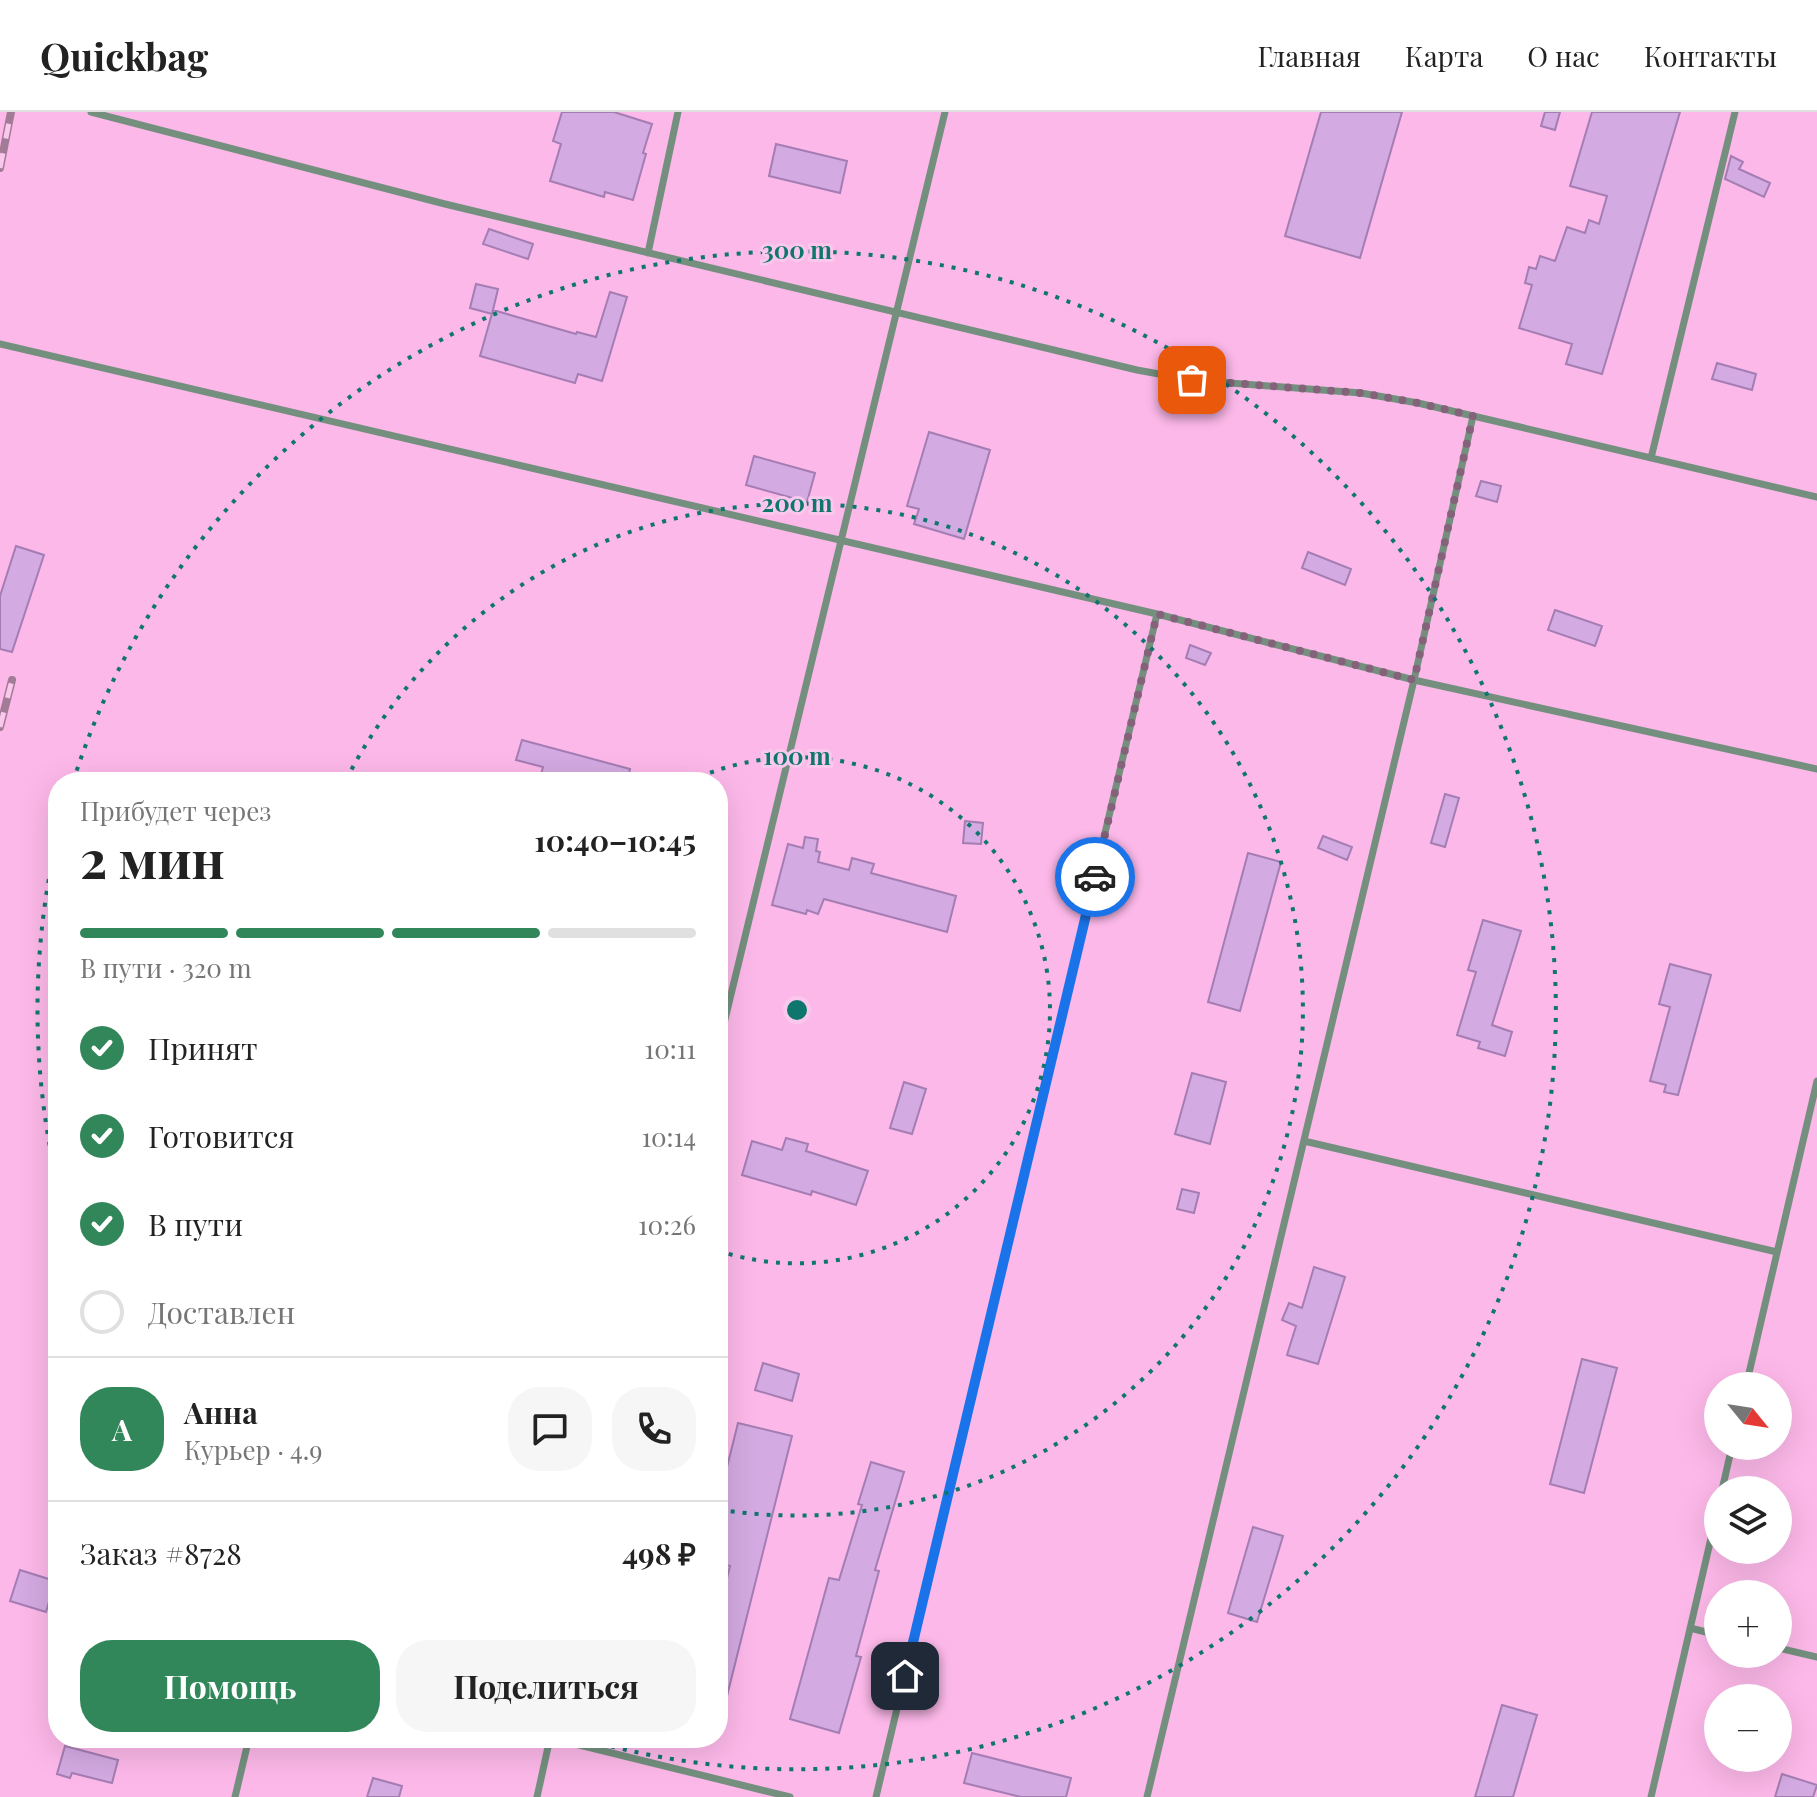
<!DOCTYPE html>
<html lang="ru">
<meta charset="utf-8">
<style>
:root{--surface:#fff;--page:#f6f6f6;--text:#222;--muted:#767676;--line:#e0e0e0;--accent:#32875a}
body{margin:0;font-family:"Playfair Display",serif;background:var(--page);color:var(--text);height:100vh;display:flex;flex-direction:column;font-size:30px;white-space:nowrap}
*{box-sizing:border-box;margin:0}
p{font-size:26px;color:var(--muted)}
.icon{flex:none;width:44px;height:44px;fill:none;stroke:currentColor;stroke-width:2;stroke-linecap:round;stroke-linejoin:round}
.map{position:relative;flex:1;overflow:hidden}
.details{position:absolute;left:48px;top:660px;width:680px;height:976px;display:flex;flex-direction:column;background:var(--surface);border-radius:32px;box-shadow:0 8px 32px #0002}
.details>*{flex:none}
.needle{width:52px;rotate:120deg}
.controls{position:absolute;left:1704px;top:1260px;display:grid;gap:16px}
.controls a{display:grid;place-items:center;width:88px;height:88px;border-radius:50%;background:var(--surface);box-shadow:0 8px 32px #0002;font-size:40px}
.pin{position:absolute;display:grid;place-items:center;width:68px;height:68px;color:#fff;margin:-34px;border-radius:16px;box-shadow:0 4px 12px #0006}
.courier{position:absolute;display:grid;place-items:center;width:80px;height:80px;margin:-40px;border:6px solid #1a73e8;border-radius:50%;background:#fff;color:#222;box-shadow:0 2px 10px #0007}
.overview em{font-style:normal;font-weight:700}
.overview div{display:flex;flex-direction:column-reverse}
.overview{display:flex;align-items:center;justify-content:space-between;height:136px;padding:0 32px}
h1{font-size:52px;font-weight:700;line-height:60px}
.bar{display:grid;grid-template-columns:repeat(4,1fr);gap:12px 8px;align-content:center;height:96px;padding:0 32px}
.bar i{height:10px;border-radius:6px;background:var(--line)}
.bar .active{background:var(--accent)}
.bar p{grid-column:span 4}
.line{display:flex;align-items:center;gap:20px;padding:0 32px;border-top:2px solid var(--line)}
.line div{flex:1}
.round{display:grid;place-items:center;flex:none;width:84px;height:84px;border-radius:32px;background:var(--page)}
ol{padding:0 32px;list-style:none}
li{display:flex;align-items:center;gap:24px;height:88px}
li p{margin-inline-start:auto}
li .icon{padding:8px;border-radius:50%;background:var(--accent);color:#fff;stroke-width:4}
li:last-child{color:var(--muted)}
li i{width:44px;height:44px;border:4px solid var(--line);border-radius:50%}
.button{display:flex;gap:16px;margin-top:auto;padding:16px 32px}
.button a{flex:1;height:92px;border-radius:32px;background:var(--accent);color:#fff;font-size:32px;font-weight:700;line-height:92px;text-align:center}
.button a+a{background:var(--page);color:var(--text)}
header{display:flex;align-items:center;gap:48px;box-sizing:border-box;height:112px;padding:0 40px;background:var(--surface);border-bottom:2px solid var(--line)}
header strong{font-size:38px}
nav{display:flex;gap:44px;margin-inline-start:auto;font-size:28px}
.map>svg:first-child{display:block}
.built{fill:#fcb8e9;fill-rule:evenodd}
.building{fill:#d3aae2;stroke:#a47db3;stroke-width:2}
.lines{fill:none;stroke-linecap:round;stroke-linejoin:round}
.lane{stroke:#748f7e;stroke-width:7}
.rail-casing{stroke:#a27c97;stroke-width:8}
.rail{stroke:#fac8ec;stroke-width:5;stroke-dasharray:15;stroke-linecap:butt}
.done{stroke:#83627a;stroke-width:8;stroke-dasharray:0 14.4}
.route{stroke:#1a73e8;stroke-width:10}
.ring{fill:none;stroke:#0f766e;stroke-width:4;stroke-dasharray:4 8}
.centre{fill:#0f766e;stroke:#fac8ec;stroke-width:4}
.ring-label{font-size:24px;text-anchor:middle;font-weight:bold;fill:#0f766e;stroke:#fac8ec;stroke-width:6;stroke-linejoin:round;paint-order:stroke}
</style>
<header>
<strong>Quickbag</strong>
<nav><a>Главная</a><a>Карта</a><a>О нас</a><a>Контакты</a></nav>
</header>
<div class="map">
<svg width="1817" height="1685" viewBox="0 0 1817 1685">
<rect width="100%" height="100%" fill="#fac8ec"/>
<path class="built" d="M 0,0 L 1817,0 L 1817,1685 L 0,1685 ZM 58,670 L 718,670 L 718,1626 L 58,1626 ZM 1718,1274 L 1778,1274 L 1778,1334 L 1718,1334 ZM 1718,1378 L 1778,1378 L 1778,1438 L 1718,1438 ZM 1718,1482 L 1778,1482 L 1778,1542 L 1718,1542 ZM 1718,1586 L 1778,1586 L 1778,1646 L 1718,1646 Z"/>
<path class="building" d="M 562,0 L 614,0 L 652,12 L 643,41 L 646,42 L 633,88 L 605,80 L 604,85 L 550,69 L 561,32 L 553,29 Z
M 1321,0 L 1402,0 L 1360,146 L 1285,124 Z
M 1545,0 L 1560,0 L 1555,18 L 1541,14 Z
M 1592,0 L 1680,0 L 1602,262 L 1566,252 L 1572,232 L 1519,216 L 1532,173 L 1525,171 L 1529,155 L 1536,157 L 1540,144 L 1555,149 L 1567,115 L 1585,121 L 1589,108 L 1599,112 L 1607,84 L 1570,74 Z
M 776,32 L 847,49 L 840,81 L 769,64 Z
M 1731,44 L 1743,50 L 1739,57 L 1770,71 L 1764,85 L 1725,67 Z
M 489,117 L 533,132 L 528,147 L 483,132 Z
M 476,172 L 498,177 L 492,202 L 470,196 Z
M 610,180 L 627,185 L 602,269 L 578,262 L 575,271 L 480,244 L 493,198 L 576,222 L 577,220 L 596,225 Z
M 1717,251 L 1756,262 L 1752,278 L 1712,267 Z
M 929,320 L 990,338 L 964,427 L 914,412 L 919,397 L 907,394 Z
M 754,344 L 815,361 L 807,390 L 746,373 Z
M 1481,369 L 1501,374 L 1497,390 L 1476,384 Z
M 16,434 L 44,443 L 12,540 L 0,537 L 0,484 Z
M 1308,440 L 1351,457 L 1345,473 L 1302,456 Z
M 1555,498 L 1602,514 L 1595,534 L 1548,518 Z
M 1190,533 L 1211,541 L 1205,553 L 1186,546 Z
M 522,628 L 630,657 L 627,670 L 539,670 L 543,655 L 516,648 Z
M 1445,682 L 1459,686 L 1445,735 L 1431,731 Z
M 965,709 L 983,711 L 981,732 L 963,731 Z
M 1323,724 L 1352,735 L 1347,748 L 1318,736 Z
M 805,725 L 818,727 L 816,739 L 820,740 L 818,750 L 849,758 L 852,746 L 874,752 L 871,761 L 956,784 L 947,820 L 824,787 L 818,802 L 807,798 L 806,802 L 772,793 L 788,732 L 803,736 Z
M 1248,741 L 1281,750 L 1240,899 L 1208,890 Z
M 1483,808 L 1521,819 L 1492,913 L 1512,920 L 1505,944 L 1478,936 L 1480,930 L 1457,923 L 1476,860 L 1468,858 Z
M 1670,852 L 1711,863 L 1678,983 L 1664,980 L 1666,973 L 1650,969 L 1670,895 L 1659,892 Z
M 1192,961 L 1226,970 L 1210,1032 L 1175,1022 Z
M 904,970 L 926,977 L 912,1022 L 890,1016 Z
M 786,1026 L 808,1032 L 806,1039 L 868,1059 L 856,1093 L 812,1079 L 811,1083 L 742,1063 L 752,1029 L 782,1038 Z
M 1182,1077 L 1199,1081 L 1194,1101 L 1177,1097 Z
M 1314,1155 L 1345,1165 L 1318,1252 L 1287,1243 L 1296,1214 L 1282,1208 L 1289,1191 L 1302,1196 Z
M 1582,1247 L 1617,1256 L 1584,1381 L 1550,1372 Z
M 763,1251 L 799,1262 L 792,1289 L 755,1278 Z
M 738,1311 L 792,1324 L 723,1600 L 718,1599 L 718,1503 L 730,1454 L 718,1451 L 718,1391 Z
M 871,1350 L 904,1360 L 875,1458 L 879,1459 L 856,1544 L 861,1545 L 839,1621 L 790,1607 L 829,1466 L 839,1468 L 862,1393 L 858,1392 Z
M 1253,1415 L 1283,1424 L 1257,1510 L 1228,1501 Z
M 20,1458 L 55,1469 L 46,1500 L 10,1489 Z
M 1502,1593 L 1537,1603 L 1513,1685 L 1475,1685 Z
M 65,1634 L 118,1648 L 112,1671 L 72,1661 L 70,1666 L 57,1662 Z
M 972,1641 L 1071,1666 L 1066,1685 L 1021,1685 L 964,1671 Z
M 1782,1662 L 1817,1673 L 1813,1685 L 1775,1685 Z
M 373,1666 L 402,1674 L 399,1685 L 367,1685 Z"/>
<g class="lines">
<path class="lane" d="M 91,0 L 445,92 L 1137,258 L 1192,268 L 1361,281 L 1418,291 L 1817,385
M 648,141 L 678,0
M 0,232 L 1157,502 L 1414,568 L 1817,657
M 1651,346 L 1735,0
M 718,936 L 945,0
M 1304,1029 L 1777,1140
M 1746,1274 L 1817,969
M 1722,1378 L 1732,1334
M 1690,1516 L 1718,1523
M 1778,1536 L 1817,1545
M 551,1626 L 790,1685
M 235,1685 L 249,1626
M 537,1685 L 550,1626
M 876,1685 L 1157,502
M 1147,1685 L 1414,568 L 1473,304
M 1651,1685 L 1718,1396"/>
<g class="rail-casing">
<path id="rail" d="M 0,56 L 11,0
M 0,615 L 12,568"/>
</g>
<use href="#rail" class="rail"/>
</g>
<g class="lines">
<path class="done" d="M 1095,765 L 1157,502 L 1414,568 L 1473,304 L 1418,291 L 1361,281 L 1192,268"/>
<path class="route" d="M 905,1564 L 1095,765"/>
</g>
<g class="ring">
<path d="M688 670A253 253 0 1 1 719 1139"/>
<path d="M346 668A506 506 0 1 1 722 1398"/>
<path d="M57 1069A759 759 0 0 1 57 727M73 670A759 759 0 1 1 588 1628"/>
</g>
<circle cx="797" cy="898" r="12" class="centre"/>
<g class="ring-label">
<text x="797" y="147">300 m</text>
<text x="797" y="400">200 m</text>
<text x="797" y="653">100 m</text>
</g>
</svg>
<div class="controls">
<a><svg class="needle" viewBox="-14 -14 28 28"><path d="M0-13l5 13h-10z" fill="#e53935"/><path d="M0 13l5-13h-10z" fill="#767676"/></svg></a>
<a><svg class="icon" aria-label="layers" viewBox="0 0 24 24"><path d="M12 4l9 5-9 5-9-5zM3 14l9 5 9-5"/></svg></a>
<a>+</a>
<a>−</a>
</div>
<div class="pin" style="left:1192px;top:268px;background:#ea580c"><svg class="icon" aria-label="bag" viewBox="0 0 24 24"><path d="M5 8h14l-1 12H6zM9 8a3 3 0 0 1 6 0"/></svg></div>
<div class="pin" style="left:905px;top:1564px;background:#1f2937"><svg class="icon" aria-label="home" viewBox="0 0 24 24"><path d="M3 11l9-7 9 7M6 9v11h12V9"/></svg></div>
<div class="courier" style="left:1095px;top:765px"><svg class="icon" aria-label="car" viewBox="0 0 24 24"><path d="M5 17H2v-5l4-1 3-4h7l3 4 3 1v5h-3M9 17h6M6 11h13"/><circle cx="7" cy="17" r="2"/><circle cx="17" cy="17" r="2"/></svg></div>
<section class="details">
<div class="overview"><div><h1>2 мин</h1><p>Прибудет через</p></div><em>10:40–10:45</em></div>
<div class="bar"><i class="active"></i><i class="active"></i><i class="active"></i><i></i><p>В пути · 320 m</p></div>
<ol>
<li><svg class="icon" aria-label="check" viewBox="0 0 24 24"><path d="M5 12l5 5 9-10"/></svg>Принят<p>10:11</p></li>
<li><svg class="icon" aria-label="check" viewBox="0 0 24 24"><path d="M5 12l5 5 9-10"/></svg>Готовится<p>10:14</p></li>
<li><svg class="icon" aria-label="check" viewBox="0 0 24 24"><path d="M5 12l5 5 9-10"/></svg>В пути<p>10:26</p></li>
<li><i></i>Доставлен</li>
</ol>
<div class="line" style="height:144px"><b class="round" style="background:var(--accent);color:#fff">А</b><div><b>Анна</b><p>Курьер · 4.9</p></div><a class="round"><svg class="icon" aria-label="chat" viewBox="0 0 24 24"><path d="M4 5h16v11H9l-5 4z"/></svg></a><a class="round"><svg class="icon" aria-label="phone" viewBox="0 0 24 24"><path d="M5 4h4l2 5-3 2q2 4 5 5l2-3 5 2v4C11 20 4 13 5 4z"/></svg></a></div>
<div class="line" style="height:104px"><div>Заказ #8728</div><b>498 ₽</b></div>
<div class="button"><a>Помощь</a><a>Поделиться</a></div>
</section>
</div>
